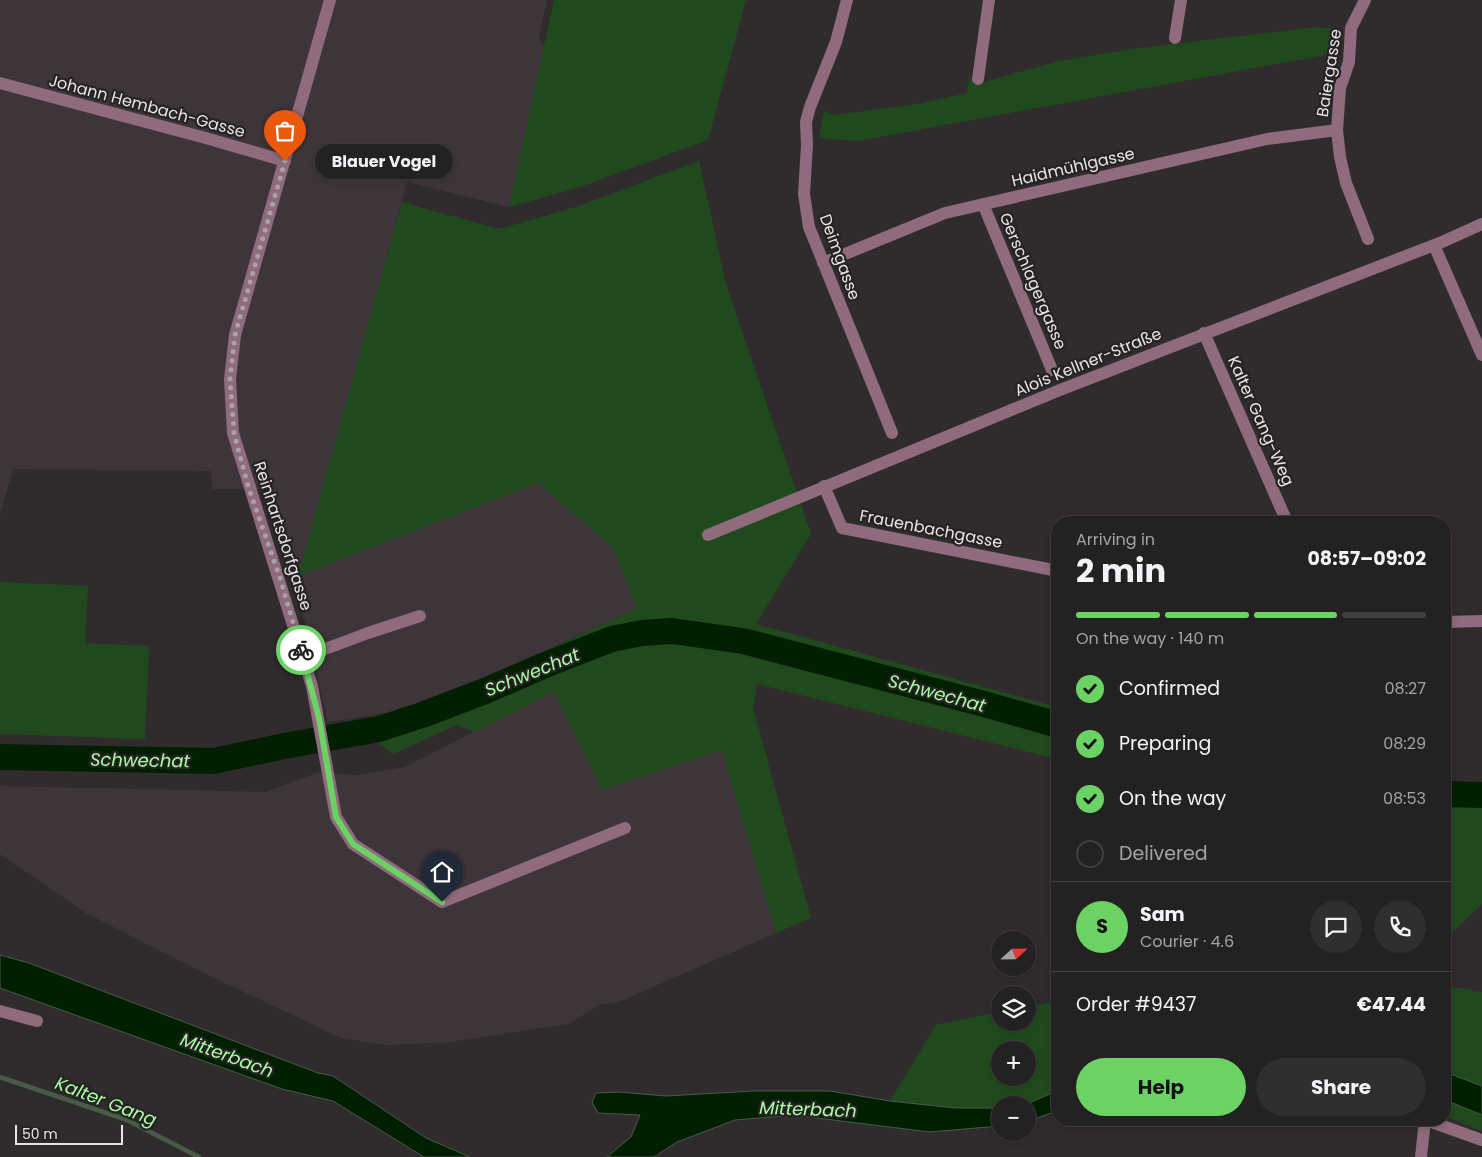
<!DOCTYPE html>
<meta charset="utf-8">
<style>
:root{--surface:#242122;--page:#302e2f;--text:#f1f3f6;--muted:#a3a3a5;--line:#413e40;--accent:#6bd363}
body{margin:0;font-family:Poppins,sans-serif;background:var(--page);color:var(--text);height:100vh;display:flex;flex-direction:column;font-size:19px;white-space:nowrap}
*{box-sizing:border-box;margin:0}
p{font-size:16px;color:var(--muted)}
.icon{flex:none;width:28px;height:28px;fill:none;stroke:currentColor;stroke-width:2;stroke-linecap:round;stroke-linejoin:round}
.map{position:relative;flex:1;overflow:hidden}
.drawer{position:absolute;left:1051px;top:516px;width:400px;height:610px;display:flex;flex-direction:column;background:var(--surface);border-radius:20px;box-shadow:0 2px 8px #0003,0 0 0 1px var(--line)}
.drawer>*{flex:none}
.needle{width:32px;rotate:68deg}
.controls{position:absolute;left:991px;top:931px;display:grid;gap:10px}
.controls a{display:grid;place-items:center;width:45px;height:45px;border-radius:50%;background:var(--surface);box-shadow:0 2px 8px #0003,0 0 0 1px var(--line);font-size:25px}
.scale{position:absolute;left:15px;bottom:12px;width:108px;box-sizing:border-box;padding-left:5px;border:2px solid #e8e5e6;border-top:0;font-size:14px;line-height:18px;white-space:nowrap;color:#e8e5e6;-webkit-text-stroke:4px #262324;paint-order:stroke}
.pin{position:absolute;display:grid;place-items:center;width:42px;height:42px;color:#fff;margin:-51px -21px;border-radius:50% 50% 50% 0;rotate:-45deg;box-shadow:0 0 5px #0007}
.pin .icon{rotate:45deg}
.courier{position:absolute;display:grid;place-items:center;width:50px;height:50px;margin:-25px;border:4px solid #6bd363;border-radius:50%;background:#fff;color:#222;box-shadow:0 1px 6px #0007}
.bubble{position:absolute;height:35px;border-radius:18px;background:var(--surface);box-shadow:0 2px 8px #0003,0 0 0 1px var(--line);font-size:16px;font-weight:700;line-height:35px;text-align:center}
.headline em{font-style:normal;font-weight:700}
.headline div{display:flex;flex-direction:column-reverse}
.headline{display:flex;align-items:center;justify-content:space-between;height:85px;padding:0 25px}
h1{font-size:32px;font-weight:700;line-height:38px}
.bar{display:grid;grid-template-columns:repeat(4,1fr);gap:8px 5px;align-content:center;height:60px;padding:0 25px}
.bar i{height:6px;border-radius:4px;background:var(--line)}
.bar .on{background:var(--accent)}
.bar p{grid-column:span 4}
.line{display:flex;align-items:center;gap:12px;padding:0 25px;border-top:1px solid var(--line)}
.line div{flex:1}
.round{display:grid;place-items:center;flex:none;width:52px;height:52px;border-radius:26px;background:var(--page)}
ol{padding:0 25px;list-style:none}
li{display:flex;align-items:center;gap:15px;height:55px}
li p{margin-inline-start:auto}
li .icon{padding:5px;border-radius:50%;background:var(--accent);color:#111;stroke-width:4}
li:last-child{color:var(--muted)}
li i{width:28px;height:28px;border:2px solid var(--line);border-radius:50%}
.primary-button{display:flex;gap:10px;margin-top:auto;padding:10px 25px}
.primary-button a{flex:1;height:58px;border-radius:30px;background:var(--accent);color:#111;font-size:20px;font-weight:700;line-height:58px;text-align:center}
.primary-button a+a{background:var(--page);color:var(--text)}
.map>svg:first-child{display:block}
.built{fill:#3e353a}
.green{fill:#204a1d;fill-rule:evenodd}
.water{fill:#022001;stroke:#475b46}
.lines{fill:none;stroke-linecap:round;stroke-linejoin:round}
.stream{stroke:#475b46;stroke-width:4.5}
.river{stroke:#022001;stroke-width:26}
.minor{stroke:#8f6b7d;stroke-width:12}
.done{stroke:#a8a4a6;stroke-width:5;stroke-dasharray:0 9}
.route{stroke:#6bd363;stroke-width:6}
.labels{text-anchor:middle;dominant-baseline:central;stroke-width:4.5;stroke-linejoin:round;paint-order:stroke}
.street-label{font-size:16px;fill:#e8e5e6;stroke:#262324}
.water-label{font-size:18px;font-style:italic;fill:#aafda2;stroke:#262324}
</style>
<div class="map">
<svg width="1482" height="1157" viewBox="0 0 1482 1157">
<rect width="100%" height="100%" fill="#302c2e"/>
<path class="built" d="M 0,0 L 547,0 L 539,37 L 544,46 L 509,207 L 407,182 L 299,576 L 538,483 L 613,548 L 637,608 L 425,707 L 328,722 L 292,566 L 270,489 L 212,489 L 211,471 L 13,469 L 0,515 Z
M 554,691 L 602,790 L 722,750 L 776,933 L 621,1001 L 599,1005 L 568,1024 L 450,1042 L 386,1045 L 341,1038 L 206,974 L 86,913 L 0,854 L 0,786 L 265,792 L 317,773 L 358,775 L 405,767 Z"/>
<path class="green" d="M 554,0 L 746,0 L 708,140 L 583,186 L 509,207 Z
M 1316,27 L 1339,29 L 1331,54 L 858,141 L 819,138 L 824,111 L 834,115 L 918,104 L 967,93 L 969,78 L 984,82 L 1059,61 L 1131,49 Z
M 699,161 L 726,284 L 811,534 L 756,624 L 1057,707 L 1057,759 L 757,684 L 753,708 L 811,918 L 776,933 L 722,750 L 602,790 L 554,692 L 475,732 L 457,725 L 393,754 L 376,741 L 473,704 L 536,656 L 637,608 L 613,548 L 538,483 L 298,576 L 402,202 L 499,229 L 579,206 Z
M 0,582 L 88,586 L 85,643 L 149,646 L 145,739 L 0,734 Z
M 1445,785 L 1482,785 L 1482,904 L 1445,939 Z
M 1445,986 L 1482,992 L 1482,1086 L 1445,1072 Z
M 1057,1001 L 1057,1033 L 1052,1034 L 1050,1056 L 1057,1056 L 1057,1091 L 1024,1105 L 1000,1105 L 1000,1108 L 955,1108 L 890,1101 L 936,1025 L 1000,1012 L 1000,1022 L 1028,1022 L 1028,1007 ZM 1000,1050 L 1028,1050 L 1028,1078 L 1000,1078 Z
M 1445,1100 L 1482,1115 L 1482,1131 L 1445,1116 Z"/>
<path class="water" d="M 0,955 L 29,963 L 318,1073 L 333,1076 L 426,1138 L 470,1157 L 424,1157 L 333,1101 L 282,1089 L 0,988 Z
M 1445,1072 L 1482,1086 L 1482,1115 L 1445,1100 Z
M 754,1091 L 830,1091 L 890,1101 L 955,1108 L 1000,1108 L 1000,1126 L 930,1132 L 793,1115 L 735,1120 L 677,1142 L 654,1157 L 607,1157 L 631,1137 L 640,1115 L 598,1113 L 592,1102 L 596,1093 L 619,1092 L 666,1096 Z
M 1057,1091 L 1057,1111 L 1028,1121 L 1028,1105 L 1024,1105 Z"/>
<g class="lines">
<path class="stream" d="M 0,1077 L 127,1120 L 199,1157"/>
<path class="river" d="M 0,757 L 214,761 L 284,746 L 379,729 L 422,715 L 485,691 L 545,665 L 612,639 L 642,633 L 672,631 L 743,641 L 984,704 L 1058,725
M 1445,794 L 1482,795"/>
<path class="minor" d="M 330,0 L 235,335 L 230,379 L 233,433 L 312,686 L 336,817 L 353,844 L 442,902 L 625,828
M 847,0 L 836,42 L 810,107 L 806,122 L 807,145 L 804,194 L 809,227 L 892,433
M 1365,0 L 1351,28 L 1349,62 L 1340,88 L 1337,130 L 1340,157 L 1346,183 L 1368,239
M 1175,38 L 1181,0
M 978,79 L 989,0
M 0,83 L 202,137 L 285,161
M 983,204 L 1052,370
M 1434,245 L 1482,355
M 823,263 L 945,213 L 1267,139 L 1337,130
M 1204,333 L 1287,522
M 824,486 L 842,528 L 1058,571
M 708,535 L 1060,390 L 1442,242 L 1482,224
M 1445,622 L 1482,621
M 304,657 L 368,633 L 420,616
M 0,1011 L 37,1021
M 1426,1120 L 1482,1140
M 1421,1157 L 1425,1120"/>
</g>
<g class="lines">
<path class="done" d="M 285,161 L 235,335 L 230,379 L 234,433 L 248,486 L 280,578 L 301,650"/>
<path class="route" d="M 301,650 L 319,718 L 336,817 L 353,844 L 442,902"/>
</g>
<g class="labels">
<g class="street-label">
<text transform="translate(1329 73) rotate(-81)">Baiergasse</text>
<text transform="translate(147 106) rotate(15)">Johann Hembach-Gasse</text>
<text transform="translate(1073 167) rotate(-13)">Haidmühlgasse</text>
<text transform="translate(840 257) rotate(70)">Deimgasse</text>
<text transform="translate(1033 281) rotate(67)">Gerschlagergasse</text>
<text transform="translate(1088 362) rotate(-22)">Alois Kellner-Straße</text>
<text transform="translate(1261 421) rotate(66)">Kalter Gang-Weg</text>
<text transform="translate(931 529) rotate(11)">Frauenbachgasse</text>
<text transform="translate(283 536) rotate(72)">Reinhartsdorfgasse</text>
</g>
<g class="water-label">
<text transform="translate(532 672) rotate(-22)">Schwechat</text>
<text transform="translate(937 693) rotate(15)">Schwechat</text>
<text transform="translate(140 760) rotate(1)">Schwechat</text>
<text transform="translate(227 1055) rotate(20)">Mitterbach</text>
<text transform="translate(106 1101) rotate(21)">Kalter Gang</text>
<text transform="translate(808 1109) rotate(2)">Mitterbach</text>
</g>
</g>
</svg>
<div class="controls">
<a><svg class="needle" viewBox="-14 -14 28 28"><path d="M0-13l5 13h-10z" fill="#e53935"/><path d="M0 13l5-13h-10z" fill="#a3a3a5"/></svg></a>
<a><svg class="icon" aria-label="layers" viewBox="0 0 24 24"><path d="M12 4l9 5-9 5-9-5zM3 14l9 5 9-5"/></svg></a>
<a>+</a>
<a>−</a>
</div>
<div class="scale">50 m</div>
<div class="pin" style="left:285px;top:161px;background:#ea580c"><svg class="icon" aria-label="bag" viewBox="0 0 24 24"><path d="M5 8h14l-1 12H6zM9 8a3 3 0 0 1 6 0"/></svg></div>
<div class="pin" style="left:442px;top:902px;background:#1f2937"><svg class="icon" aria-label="home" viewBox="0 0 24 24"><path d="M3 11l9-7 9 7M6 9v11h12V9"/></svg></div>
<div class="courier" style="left:301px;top:650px"><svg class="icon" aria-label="bike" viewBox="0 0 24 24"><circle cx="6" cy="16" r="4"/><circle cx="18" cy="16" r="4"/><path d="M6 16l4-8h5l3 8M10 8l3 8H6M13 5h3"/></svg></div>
<div class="bubble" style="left:315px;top:144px;width:138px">Blauer Vogel</div>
<section class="drawer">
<div class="headline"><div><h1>2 min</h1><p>Arriving in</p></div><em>08:57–09:02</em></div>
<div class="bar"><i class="on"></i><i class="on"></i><i class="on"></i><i></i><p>On the way · 140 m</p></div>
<ol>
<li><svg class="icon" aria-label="check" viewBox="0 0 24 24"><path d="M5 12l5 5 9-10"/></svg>Confirmed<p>08:27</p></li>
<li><svg class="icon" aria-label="check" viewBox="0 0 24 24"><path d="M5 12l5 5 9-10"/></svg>Preparing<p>08:29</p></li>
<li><svg class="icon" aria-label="check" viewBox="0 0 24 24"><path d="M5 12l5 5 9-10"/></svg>On the way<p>08:53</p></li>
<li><i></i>Delivered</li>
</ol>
<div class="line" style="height:90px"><b class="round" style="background:var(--accent);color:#111">S</b><div><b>Sam</b><p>Courier · 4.6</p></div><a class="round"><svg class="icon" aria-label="chat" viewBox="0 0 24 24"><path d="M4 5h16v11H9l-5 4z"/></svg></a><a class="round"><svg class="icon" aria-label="phone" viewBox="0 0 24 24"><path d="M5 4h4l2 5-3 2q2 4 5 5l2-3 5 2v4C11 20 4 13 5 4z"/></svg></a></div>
<div class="line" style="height:65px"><div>Order #9437</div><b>€47.44</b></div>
<div class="primary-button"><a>Help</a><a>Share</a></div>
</section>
</div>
